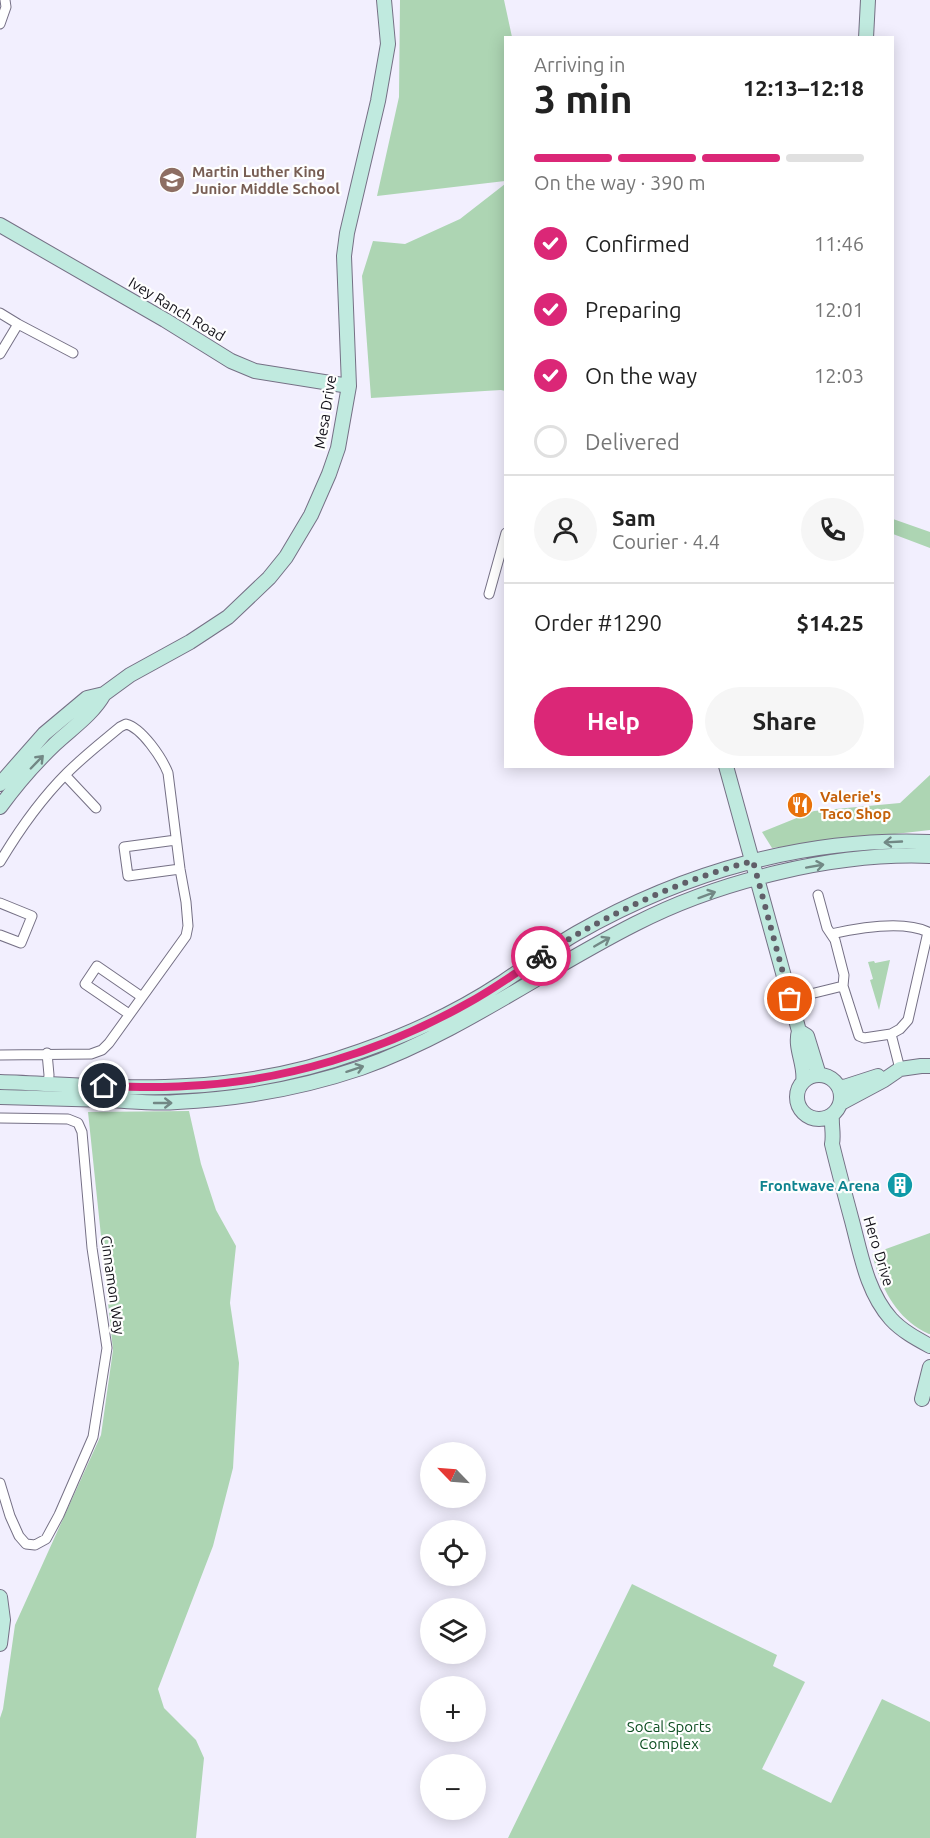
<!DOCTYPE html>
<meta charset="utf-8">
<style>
:root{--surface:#fff;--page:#f6f6f6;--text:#222;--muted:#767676;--line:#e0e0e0;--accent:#db2777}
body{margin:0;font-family:Ubuntu,sans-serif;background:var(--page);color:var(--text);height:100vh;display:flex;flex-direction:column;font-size:22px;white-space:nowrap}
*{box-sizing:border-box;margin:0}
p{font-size:20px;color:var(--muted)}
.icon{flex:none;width:33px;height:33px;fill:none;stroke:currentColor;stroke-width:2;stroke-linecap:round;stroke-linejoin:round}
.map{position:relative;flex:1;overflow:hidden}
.panel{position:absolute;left:504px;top:36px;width:390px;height:732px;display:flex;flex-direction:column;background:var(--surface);border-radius:0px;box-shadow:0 3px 15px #0003}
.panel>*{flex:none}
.needle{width:39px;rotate:295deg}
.tools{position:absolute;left:420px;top:1442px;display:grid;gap:12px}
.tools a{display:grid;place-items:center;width:66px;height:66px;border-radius:50%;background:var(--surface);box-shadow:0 3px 15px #0003;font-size:30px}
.pin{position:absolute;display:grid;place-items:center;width:51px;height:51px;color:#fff;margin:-26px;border:3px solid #fff;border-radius:50%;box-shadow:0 2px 6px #0007}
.courier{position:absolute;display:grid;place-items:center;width:60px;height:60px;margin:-30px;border:4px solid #db2777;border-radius:50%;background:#fff;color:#222;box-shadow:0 2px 8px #0007}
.overview em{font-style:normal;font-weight:700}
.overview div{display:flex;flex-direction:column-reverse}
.overview{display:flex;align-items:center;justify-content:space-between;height:102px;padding:0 30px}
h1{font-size:39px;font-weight:700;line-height:45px}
.bar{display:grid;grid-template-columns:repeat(4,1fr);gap:9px 6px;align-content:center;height:72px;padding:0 30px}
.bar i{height:8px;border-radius:4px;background:var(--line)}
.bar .current{background:var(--accent)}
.bar p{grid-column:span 4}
.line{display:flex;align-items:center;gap:15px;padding:0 30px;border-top:2px solid var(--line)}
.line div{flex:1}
.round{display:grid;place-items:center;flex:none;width:63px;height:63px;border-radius:32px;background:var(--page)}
ol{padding:0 30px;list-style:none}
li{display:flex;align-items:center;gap:18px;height:66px}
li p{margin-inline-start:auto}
li .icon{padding:6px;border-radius:50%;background:var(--accent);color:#fff;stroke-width:4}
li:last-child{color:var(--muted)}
li i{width:33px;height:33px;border:3px solid var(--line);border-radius:50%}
.cta{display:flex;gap:12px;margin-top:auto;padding:12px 30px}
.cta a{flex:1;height:69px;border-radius:36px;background:var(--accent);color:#fff;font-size:24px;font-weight:700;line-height:69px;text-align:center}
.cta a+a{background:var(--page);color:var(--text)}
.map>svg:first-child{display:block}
.green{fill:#add5b3}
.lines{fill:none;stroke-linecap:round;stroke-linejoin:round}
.street-casing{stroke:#757085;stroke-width:11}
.secondary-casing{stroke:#757085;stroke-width:16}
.street{stroke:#fff;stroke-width:9}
.secondary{stroke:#c0eadf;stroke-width:14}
.oneway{stroke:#728885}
.done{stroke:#605e68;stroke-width:6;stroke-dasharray:0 10.8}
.route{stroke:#db2777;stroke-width:8}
.labels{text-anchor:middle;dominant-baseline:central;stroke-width:4.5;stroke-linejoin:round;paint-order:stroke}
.education-label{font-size:15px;font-weight:bold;fill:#785e54;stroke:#fefefe;text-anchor:start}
.street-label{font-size:15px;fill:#121018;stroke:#fefefe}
.food-label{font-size:15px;font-weight:bold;fill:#c56008;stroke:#fefefe;text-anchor:start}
.culture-label{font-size:15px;font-weight:bold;fill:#0d838f;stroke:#fefefe;text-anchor:end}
.park-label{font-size:15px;fill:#0c4d20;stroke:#fefefe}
</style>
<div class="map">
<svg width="930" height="1838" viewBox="0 0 930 1838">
<rect width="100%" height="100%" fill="#f2effe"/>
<path class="green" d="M 400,0 L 504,0 L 512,37 L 506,38 L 505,181 L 377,196 L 399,97 Z
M 505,184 L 505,391 L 501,390 L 371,398 L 362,276 L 373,241 L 405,244 L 460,219 Z
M 893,519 L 930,532 L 930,548 L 893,534 Z
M 930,775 L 930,830 L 772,848 L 762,832 L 814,811 L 900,803 Z
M 890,960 L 879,1010 L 870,980 L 873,979 L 868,962 L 874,961 L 875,963 Z
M 189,1111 L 201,1164 L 216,1210 L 236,1246 L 230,1303 L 239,1363 L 233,1468 L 213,1546 L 158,1689 L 164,1708 L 196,1740 L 204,1758 L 196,1838 L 0,1838 L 0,1718 L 3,1709 L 15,1625 L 101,1435 L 113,1350 L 88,1112 Z
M 930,1233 L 930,1334 L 929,1334 C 896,1319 881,1288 872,1254 Z
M 632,1584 L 777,1655 L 773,1666 L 805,1682 L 762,1769 L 831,1803 L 882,1699 L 930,1722 L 930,1838 L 508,1838 Z"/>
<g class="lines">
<g class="street-casing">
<path id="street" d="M 0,24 L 6,7 L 5,0
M 0,313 L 18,324 L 73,353
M 0,354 L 18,324
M 489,594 L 506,533
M 65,775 L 96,808
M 176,840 L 124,847 L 128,876 L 180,869
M 0,862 C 19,830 41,799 67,773 C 84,756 102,742 120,727 L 126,724 C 142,728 162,758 168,773 L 180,869 L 186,902 L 188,926 L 186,936 L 109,1043 L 102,1050 L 91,1054 L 0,1055
M 818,895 L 827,928 L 835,940 L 844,975 L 843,986
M 0,903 L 32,916 L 21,943 L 0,935
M 831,934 C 858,928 903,920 928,932 L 908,1020 L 900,1029 L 891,1034 L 900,1069
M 790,999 L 843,986 L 859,1036 L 864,1038 L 891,1034
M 129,1014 L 85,984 L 97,966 L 142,997
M 47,1053 L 49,1075 L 48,1084
M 0,1118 L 68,1119 L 78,1123 L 82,1132 L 92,1248 L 107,1348 L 93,1437 L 59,1515 L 46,1539 L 35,1545 L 26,1544 L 19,1536 L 10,1516 L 0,1483"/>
</g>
<g class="secondary-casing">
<path id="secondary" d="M 866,38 L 868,0
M 0,225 L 165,320 L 231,361 L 255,371 L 349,386
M 726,766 L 799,1031 C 794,1048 806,1065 803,1082
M 0,784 L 44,734 L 87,698 L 104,694 L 130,675 L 190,642 L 228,617 L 269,578 L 286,557 L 311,515 L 329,474 L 338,448 L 349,386 L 344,256 L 347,233 L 378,101 L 388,44 L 384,0
M 0,807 C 16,785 35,763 55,744 C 72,728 92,715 104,694
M 799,1031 L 807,1036 L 819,1075
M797 1097a22 22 0 1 1 44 0a22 22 0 1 1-44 0Z
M 0,1082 C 62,1084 125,1090 187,1086 C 246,1083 306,1071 361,1051 C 410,1034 459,1011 503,982 C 527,966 551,948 577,933 C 684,872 806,837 930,842
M 839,1086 L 844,1087 L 878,1076
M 0,1097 C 36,1098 72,1099 108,1100 C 131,1101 154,1104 177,1102 C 239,1099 302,1088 361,1068 C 459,1033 542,971 635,924 C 718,881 836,852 930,856
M 841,1103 L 884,1080 L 900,1069 L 921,1066 L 930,1066
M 832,1115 C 831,1125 834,1134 832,1144 C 838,1169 845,1195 852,1221 C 861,1255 867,1292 891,1319 C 902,1331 917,1339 930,1346
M 922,1399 L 930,1367
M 0,1597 L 3,1620 L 0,1644"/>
</g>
<use href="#street" class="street"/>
<use href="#secondary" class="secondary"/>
</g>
<defs><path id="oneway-shaft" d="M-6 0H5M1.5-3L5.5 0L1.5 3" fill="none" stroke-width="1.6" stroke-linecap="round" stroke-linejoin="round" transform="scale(1.5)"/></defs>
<g class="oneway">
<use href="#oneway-shaft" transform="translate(37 762) rotate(-46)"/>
<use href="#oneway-shaft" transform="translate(893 842) rotate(177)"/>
<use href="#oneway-shaft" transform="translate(815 866) rotate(-10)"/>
<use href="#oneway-shaft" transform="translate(707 895) rotate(-20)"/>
<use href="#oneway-shaft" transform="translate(602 942) rotate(-30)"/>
<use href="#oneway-shaft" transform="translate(355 1069) rotate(-18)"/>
<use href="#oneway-shaft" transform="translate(163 1103)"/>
</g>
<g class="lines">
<path class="done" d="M 541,956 C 608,914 677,881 753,861 L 790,999"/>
<path class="route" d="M 104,1086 C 131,1087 159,1088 186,1086 C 284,1082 383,1051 468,1003 C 494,989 517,972 541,956"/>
</g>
<defs>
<g id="school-disc" transform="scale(1.35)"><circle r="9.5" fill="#8d6e63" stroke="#fefefe"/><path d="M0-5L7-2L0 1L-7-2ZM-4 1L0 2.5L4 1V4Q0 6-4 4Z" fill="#fff"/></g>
<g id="restaurant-disc" transform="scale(1.35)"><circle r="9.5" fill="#e8710a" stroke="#fefefe"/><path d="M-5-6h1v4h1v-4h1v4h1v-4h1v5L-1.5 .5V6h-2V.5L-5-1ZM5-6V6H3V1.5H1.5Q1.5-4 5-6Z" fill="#fff"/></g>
<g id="building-disc" transform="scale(1.35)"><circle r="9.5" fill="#0f9aa8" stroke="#fefefe"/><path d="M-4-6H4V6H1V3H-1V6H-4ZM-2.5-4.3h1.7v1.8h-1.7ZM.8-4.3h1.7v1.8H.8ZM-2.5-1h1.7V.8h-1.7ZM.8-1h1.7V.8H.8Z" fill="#fff"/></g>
</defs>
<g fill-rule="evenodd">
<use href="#school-disc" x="172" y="180"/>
<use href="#restaurant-disc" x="800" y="805"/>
<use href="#building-disc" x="900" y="1185"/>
</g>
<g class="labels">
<g class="education-label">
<text x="192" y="171">Martin Luther King<tspan x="192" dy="17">Junior Middle School</tspan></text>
</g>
<g class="street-label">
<text transform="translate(177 309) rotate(31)">Ivey Ranch Road</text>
<text transform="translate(325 412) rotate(-81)">Mesa Drive</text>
<text transform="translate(879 1251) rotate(73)">Hero Drive</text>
<text transform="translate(113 1285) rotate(82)">Cinnamon Way</text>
</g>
<g class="food-label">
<text x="820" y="796">Valerie's<tspan x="820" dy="17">Taco Shop</tspan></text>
</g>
<g class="culture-label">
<text x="880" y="1185">Frontwave Arena</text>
</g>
<g class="park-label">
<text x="669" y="1726">SoCal Sports<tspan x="669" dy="17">Complex</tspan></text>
</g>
</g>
</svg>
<div class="tools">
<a><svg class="needle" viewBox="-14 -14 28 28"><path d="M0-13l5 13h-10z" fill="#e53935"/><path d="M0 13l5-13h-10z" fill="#767676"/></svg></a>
<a><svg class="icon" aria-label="locate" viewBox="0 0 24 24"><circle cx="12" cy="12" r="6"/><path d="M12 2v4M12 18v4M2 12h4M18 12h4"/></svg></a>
<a><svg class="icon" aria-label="layers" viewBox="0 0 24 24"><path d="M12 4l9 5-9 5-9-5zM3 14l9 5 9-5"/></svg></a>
<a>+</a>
<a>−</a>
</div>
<div class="pin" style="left:790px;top:999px;background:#ea580c"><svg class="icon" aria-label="bag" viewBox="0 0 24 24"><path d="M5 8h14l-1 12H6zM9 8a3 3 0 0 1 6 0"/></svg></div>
<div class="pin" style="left:104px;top:1086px;background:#1f2937"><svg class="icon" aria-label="home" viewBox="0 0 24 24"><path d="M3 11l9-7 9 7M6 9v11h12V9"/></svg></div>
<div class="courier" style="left:541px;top:956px"><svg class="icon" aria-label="bike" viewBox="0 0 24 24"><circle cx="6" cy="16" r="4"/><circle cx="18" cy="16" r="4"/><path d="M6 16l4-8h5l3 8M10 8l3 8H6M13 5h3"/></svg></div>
<section class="panel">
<div class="overview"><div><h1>3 min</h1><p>Arriving in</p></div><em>12:13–12:18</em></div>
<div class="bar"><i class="current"></i><i class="current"></i><i class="current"></i><i></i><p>On the way · 390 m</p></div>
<ol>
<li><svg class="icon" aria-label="check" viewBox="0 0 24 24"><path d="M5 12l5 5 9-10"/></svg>Confirmed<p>11:46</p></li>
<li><svg class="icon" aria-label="check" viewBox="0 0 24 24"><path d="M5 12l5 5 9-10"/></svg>Preparing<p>12:01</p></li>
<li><svg class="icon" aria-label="check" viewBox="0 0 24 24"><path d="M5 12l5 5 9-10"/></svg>On the way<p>12:03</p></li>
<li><i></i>Delivered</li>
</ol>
<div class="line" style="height:108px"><a class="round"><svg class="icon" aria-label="person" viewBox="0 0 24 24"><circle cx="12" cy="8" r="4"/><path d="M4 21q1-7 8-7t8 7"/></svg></a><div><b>Sam</b><p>Courier · 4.4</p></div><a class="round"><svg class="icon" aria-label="phone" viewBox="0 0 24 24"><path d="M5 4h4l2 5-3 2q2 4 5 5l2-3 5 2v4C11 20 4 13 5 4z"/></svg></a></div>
<div class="line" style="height:78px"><div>Order #1290</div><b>$14.25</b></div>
<div class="cta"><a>Help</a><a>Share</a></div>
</section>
</div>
